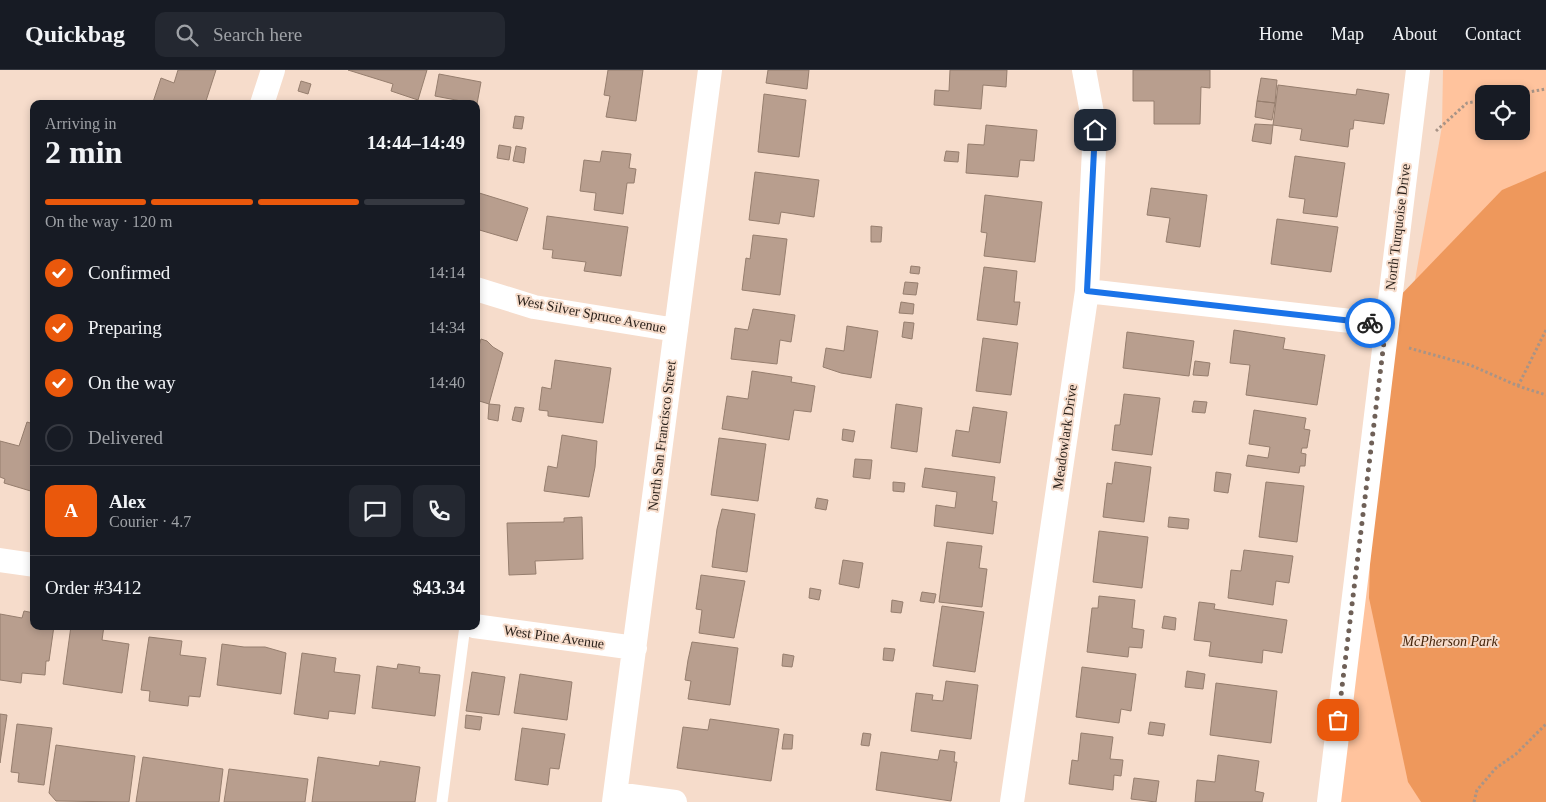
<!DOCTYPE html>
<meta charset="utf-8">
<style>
:root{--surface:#171b24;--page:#242831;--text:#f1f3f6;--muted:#9ea1a6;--line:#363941;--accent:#ea580c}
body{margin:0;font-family:"Times New Roman",serif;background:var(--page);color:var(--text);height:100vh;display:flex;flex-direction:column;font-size:19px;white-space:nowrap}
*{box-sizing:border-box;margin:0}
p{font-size:16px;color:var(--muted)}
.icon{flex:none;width:28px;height:28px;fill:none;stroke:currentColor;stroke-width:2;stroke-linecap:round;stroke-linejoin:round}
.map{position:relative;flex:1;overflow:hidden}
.details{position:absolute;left:30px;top:30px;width:450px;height:530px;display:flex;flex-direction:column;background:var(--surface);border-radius:10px;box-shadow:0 2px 8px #0003}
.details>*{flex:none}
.tools{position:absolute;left:1475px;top:15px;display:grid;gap:10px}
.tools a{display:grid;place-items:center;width:55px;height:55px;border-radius:10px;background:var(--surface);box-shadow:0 2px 8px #0003;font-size:25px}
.pin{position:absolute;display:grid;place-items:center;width:42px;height:42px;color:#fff;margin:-21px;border-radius:10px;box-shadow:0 2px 8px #0006}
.courier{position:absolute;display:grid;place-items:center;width:50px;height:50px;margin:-25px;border:4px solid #1a73e8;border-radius:50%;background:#fff;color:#222;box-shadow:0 1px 6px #0007}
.head em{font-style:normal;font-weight:700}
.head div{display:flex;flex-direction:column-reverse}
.head{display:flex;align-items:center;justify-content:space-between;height:85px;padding:0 15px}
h1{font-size:32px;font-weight:700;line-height:38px}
.bar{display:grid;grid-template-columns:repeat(4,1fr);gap:8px 5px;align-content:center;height:60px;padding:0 15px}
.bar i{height:6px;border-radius:4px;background:var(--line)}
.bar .active{background:var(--accent)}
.bar p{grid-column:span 4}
.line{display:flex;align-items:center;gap:12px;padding:0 15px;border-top:1px solid var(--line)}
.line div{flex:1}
.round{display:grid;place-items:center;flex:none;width:52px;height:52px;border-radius:10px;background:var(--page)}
ol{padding:0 15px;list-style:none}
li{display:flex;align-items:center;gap:15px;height:55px}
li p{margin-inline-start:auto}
li .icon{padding:5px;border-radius:50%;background:var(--accent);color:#fff;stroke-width:4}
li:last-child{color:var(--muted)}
li i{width:28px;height:28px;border:2px solid var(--line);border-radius:50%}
header{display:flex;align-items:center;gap:30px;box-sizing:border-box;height:70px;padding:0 25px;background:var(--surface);border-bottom:1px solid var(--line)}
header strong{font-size:24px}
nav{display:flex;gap:28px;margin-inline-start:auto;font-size:18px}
.search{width:350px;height:45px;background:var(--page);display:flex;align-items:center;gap:12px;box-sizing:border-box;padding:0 18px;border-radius:10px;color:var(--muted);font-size:19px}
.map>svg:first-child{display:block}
.green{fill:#ffc39d;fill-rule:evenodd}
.forest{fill:#ee985c}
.building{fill:#b89e8e;stroke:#967e6e}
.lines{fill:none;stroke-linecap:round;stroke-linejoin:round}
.path{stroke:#a89487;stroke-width:3;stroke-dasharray:2.5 2.5;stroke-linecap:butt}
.lane{stroke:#fff;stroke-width:11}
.street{stroke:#fff;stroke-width:24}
.done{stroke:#6f6057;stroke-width:5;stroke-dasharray:0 9}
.route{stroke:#1a73e8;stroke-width:6}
.labels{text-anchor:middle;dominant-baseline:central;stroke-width:4;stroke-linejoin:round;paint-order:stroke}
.street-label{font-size:14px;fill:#271e18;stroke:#f6dccb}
.park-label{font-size:14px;font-style:italic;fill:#432208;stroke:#f6dccb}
</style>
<header>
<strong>Quickbag</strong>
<div class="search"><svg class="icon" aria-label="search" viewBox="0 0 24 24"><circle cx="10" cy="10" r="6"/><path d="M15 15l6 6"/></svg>Search here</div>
<nav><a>Home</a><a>Map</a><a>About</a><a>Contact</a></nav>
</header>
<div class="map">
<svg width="1546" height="732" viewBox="0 0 1546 732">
<rect width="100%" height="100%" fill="#f6dccb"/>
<path class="green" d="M 1443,0 L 1546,0 L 1546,732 L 1329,732 L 1338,650 L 1442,56 ZM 1484,24 L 1521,24 L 1521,61 L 1484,61 Z"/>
<path class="forest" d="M 1546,101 L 1546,732 L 1421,732 L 1408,712 L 1369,528 L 1375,320 L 1394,232 L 1502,120 Z"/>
<path class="building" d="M 178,0 L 216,0 L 205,34 L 157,34 L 153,32 L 161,8 L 174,13 Z
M 348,0 L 427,0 L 418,30 L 391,21 L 393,14 Z
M 608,0 L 643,0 L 636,51 L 606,47 L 610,26 L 604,25 Z
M 768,0 L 809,0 L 807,19 L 766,13 Z
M 950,0 L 1007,0 L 1006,17 L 983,15 L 981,39 L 934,35 L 935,20 L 949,21 Z
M 1133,0 L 1210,0 L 1210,18 L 1201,17 L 1200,54 L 1154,54 L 1154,31 L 1133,31 Z
M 439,4 L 481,12 L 477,34 L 435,26 Z
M 1261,8 L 1277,10 L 1275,33 L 1257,31 Z
M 301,11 L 311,14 L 308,24 L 298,21 Z
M 1278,15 L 1356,25 L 1357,19 L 1389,24 L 1384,54 L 1354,50 L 1353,59 L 1350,59 L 1348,77 L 1300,70 L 1302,59 L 1273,55 Z
M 764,24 L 806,30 L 799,87 L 758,82 Z
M 1257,31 L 1275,33 L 1272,50 L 1255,47 Z
M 515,46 L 524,47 L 522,59 L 513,58 Z
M 1255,54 L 1273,55 L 1271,74 L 1252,71 Z
M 986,55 L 1037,60 L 1034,91 L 1020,90 L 1018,107 L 966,103 L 968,74 L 984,75 Z
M 499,75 L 511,77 L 509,90 L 497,88 Z
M 516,76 L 526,78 L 524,93 L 513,91 Z
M 602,81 L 631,84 L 629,98 L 636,99 L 634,113 L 627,113 L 623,144 L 594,140 L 596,123 L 580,121 L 584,90 L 600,92 Z
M 946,81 L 959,82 L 958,92 L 944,91 Z
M 1295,86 L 1345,93 L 1337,147 L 1303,143 L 1305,129 L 1289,127 Z
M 755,102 L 819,110 L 814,147 L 781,142 L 779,154 L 749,150 Z
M 1151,118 L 1207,125 L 1200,177 L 1166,172 L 1170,148 L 1147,145 Z
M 476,122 L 528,138 L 517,171 L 476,159 Z
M 985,125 L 1042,132 L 1035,192 L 984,186 L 987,163 L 981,162 Z
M 547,146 L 628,157 L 621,206 L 584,201 L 586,192 L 552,188 L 553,180 L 543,179 Z
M 1277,149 L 1338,157 L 1331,202 L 1271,194 Z
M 871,156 L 882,157 L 881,172 L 871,172 Z
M 753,165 L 787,169 L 780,225 L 742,220 L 746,188 L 750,189 Z
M 911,196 L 920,197 L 919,204 L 910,203 Z
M 984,197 L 1017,201 L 1014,232 L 1020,232 L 1017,255 L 977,250 Z
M 905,212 L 918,213 L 916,225 L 903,224 Z
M 901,232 L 914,234 L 913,244 L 899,243 Z
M 753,239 L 795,245 L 791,272 L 780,270 L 777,294 L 731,289 L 735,258 L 748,260 Z
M 904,252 L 914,253 L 912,269 L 902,267 Z
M 847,256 L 878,261 L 871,308 L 841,303 L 823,297 L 826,278 L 844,281 Z
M 1234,260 L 1285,268 L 1283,279 L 1325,285 L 1317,335 L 1246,325 L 1250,295 L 1230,293 Z
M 1127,262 L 1194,271 L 1189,306 L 1123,298 Z
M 983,268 L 1018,273 L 1011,325 L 976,321 Z
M 481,269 L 487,271 L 493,277 L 503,283 L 489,334 L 476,330 L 476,275 L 479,276 Z
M 555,290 L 611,298 L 603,353 L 548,346 L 548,341 L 539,340 L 542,317 L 551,319 Z
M 1195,291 L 1210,293 L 1208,306 L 1193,305 Z
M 752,301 L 792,307 L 791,312 L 815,316 L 811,342 L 794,340 L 789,370 L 722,359 L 727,326 L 748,329 Z
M 1124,324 L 1160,328 L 1152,385 L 1112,380 L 1115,355 L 1120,355 Z
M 1194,331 L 1207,332 L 1205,343 L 1192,342 Z
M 489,334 L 500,335 L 498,351 L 488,349 Z
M 896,334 L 922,338 L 917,382 L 891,378 Z
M 515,337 L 524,338 L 521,352 L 512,350 Z
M 973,337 L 1007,342 L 1000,393 L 952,386 L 956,360 L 969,362 Z
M 1254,340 L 1306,348 L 1304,359 L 1310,360 L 1307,378 L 1302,378 L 1301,383 L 1306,384 L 1305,396 L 1300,396 L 1299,403 L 1246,396 L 1248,385 L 1268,388 L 1270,377 L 1249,374 Z
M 27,352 L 34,354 L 34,422 L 4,413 L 5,409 L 0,407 L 0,371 L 19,376 Z
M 843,359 L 855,361 L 853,372 L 842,370 Z
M 562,365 L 597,371 L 595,397 L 589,427 L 544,421 L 548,396 L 557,398 Z
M 719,368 L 766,374 L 758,431 L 711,425 Z
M 855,389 L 872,390 L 870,409 L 853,407 Z
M 1115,392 L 1151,397 L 1144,452 L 1103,447 L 1107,413 L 1112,414 Z
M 925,398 L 995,407 L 992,431 L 997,432 L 993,464 L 934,456 L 936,435 L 955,438 L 957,422 L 922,417 Z
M 1216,402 L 1231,404 L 1228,423 L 1214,421 Z
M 893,412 L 905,413 L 904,422 L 893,421 Z
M 1266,412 L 1304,416 L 1297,472 L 1259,467 Z
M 817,428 L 828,430 L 826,440 L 815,438 Z
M 722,439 L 755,444 L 747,502 L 712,497 L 717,459 Z
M 582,447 L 583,489 L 535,491 L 536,504 L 509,505 L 507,453 L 564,452 L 564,448 Z
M 1169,447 L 1189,449 L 1188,459 L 1168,457 Z
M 1099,461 L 1148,467 L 1142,518 L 1093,512 Z
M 947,472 L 982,476 L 979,498 L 987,499 L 982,537 L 939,532 Z
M 1244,480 L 1293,486 L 1289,513 L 1276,511 L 1273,535 L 1228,528 L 1231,500 L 1241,501 Z
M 843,490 L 863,493 L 859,518 L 839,514 Z
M 701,505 L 745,511 L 734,568 L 699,563 L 702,540 L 696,539 Z
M 810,518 L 821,520 L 819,530 L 809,528 Z
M 922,522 L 936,524 L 934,533 L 920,531 Z
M 1099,526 L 1135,530 L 1132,558 L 1144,560 L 1142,578 L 1129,577 L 1128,587 L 1087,582 L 1092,538 L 1098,538 Z
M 892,530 L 903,532 L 901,543 L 891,542 Z
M 1199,532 L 1215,534 L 1214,539 L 1287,550 L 1282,583 L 1263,580 L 1262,593 L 1209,586 L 1211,572 L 1194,570 Z
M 942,536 L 984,542 L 975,602 L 933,596 Z
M 24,541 L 34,543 L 34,556 L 54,556 L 49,591 L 46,591 L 45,605 L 22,603 L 21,613 L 0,610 L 0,544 L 22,548 Z
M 1164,546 L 1176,548 L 1175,560 L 1162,558 Z
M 71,556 L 104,556 L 102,570 L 129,574 L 122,623 L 63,614 Z
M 149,567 L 182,571 L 180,585 L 206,588 L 200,627 L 189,626 L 188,636 L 149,631 L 150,621 L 141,620 Z
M 692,572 L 738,578 L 730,635 L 688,629 L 691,611 L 685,610 L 688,590 Z
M 222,574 L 244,577 L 265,577 L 286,583 L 281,624 L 217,615 Z
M 884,578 L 895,579 L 893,591 L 883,590 Z
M 302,583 L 336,588 L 334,602 L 360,605 L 355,644 L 329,641 L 328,649 L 294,644 Z
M 783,584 L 794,586 L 792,597 L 782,596 Z
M 398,594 L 420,597 L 419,603 L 440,605 L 435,646 L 372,638 L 377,596 L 397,599 Z
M 1082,597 L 1136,604 L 1131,641 L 1121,639 L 1119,653 L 1076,647 Z
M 1187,601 L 1205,604 L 1203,619 L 1185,617 Z
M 472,602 L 505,607 L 499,645 L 466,641 Z
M 520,604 L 572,612 L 567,650 L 514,643 Z
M 946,611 L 978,615 L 971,669 L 911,661 L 916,623 L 933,625 L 932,630 L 943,631 Z
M 1216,613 L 1277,621 L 1271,673 L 1210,665 Z
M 0,644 L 7,645 L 0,693 Z
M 466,645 L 482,647 L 480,660 L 465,658 Z
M 710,649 L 779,659 L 771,711 L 677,698 L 683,657 L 708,660 Z
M 1150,652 L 1165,654 L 1163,666 L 1148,664 Z
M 17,654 L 52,658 L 44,715 L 18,712 L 19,703 L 11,702 Z
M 522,658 L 565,664 L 559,699 L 550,698 L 548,715 L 515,710 Z
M 863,663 L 871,664 L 869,676 L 861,675 Z
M 1081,663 L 1113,667 L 1110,689 L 1123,690 L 1121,706 L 1114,705 L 1113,720 L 1069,714 L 1072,690 L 1078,691 Z
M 784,664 L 793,665 L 792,679 L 782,679 Z
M 56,675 L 135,686 L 129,732 L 56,731 L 49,723 Z
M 940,680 L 955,682 L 954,692 L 957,692 L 951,731 L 876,720 L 881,682 L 938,690 Z
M 1218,685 L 1259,691 L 1255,721 L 1264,723 L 1262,732 L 1195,732 L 1197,710 L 1215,712 Z
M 143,687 L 223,699 L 219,732 L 136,732 Z
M 318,687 L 379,696 L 380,691 L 420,697 L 415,732 L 312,732 Z
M 229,699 L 308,709 L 305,732 L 224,732 Z
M 1134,708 L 1159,711 L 1156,732 L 1131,729 Z"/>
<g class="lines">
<path class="path" d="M 1517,24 L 1546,19
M 1436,61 L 1467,33 L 1484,30
M 1409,278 L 1470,295 L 1518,316 L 1546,325
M 1518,316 L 1546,260
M 1474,732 L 1477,720 L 1496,698 L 1516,684 L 1546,654"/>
<path class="lane" d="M 442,732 L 465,556"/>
<path class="street" d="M 262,34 L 273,0
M 476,219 L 534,237 L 676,260
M 1087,221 L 1386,255
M 0,490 L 34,495
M 474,556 L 635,578
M 616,724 L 675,732
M 614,732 L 710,0
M 1012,732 L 1087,221 L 1095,59 L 1084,0
M 1329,732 L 1418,0"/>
</g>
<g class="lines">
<path class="done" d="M 1338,650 L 1386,255 L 1370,253"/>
<path class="route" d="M 1095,60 L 1087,221 L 1370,253"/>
</g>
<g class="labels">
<g class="street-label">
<text transform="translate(1398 157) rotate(-83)">North Turquoise Drive</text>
<text transform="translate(591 244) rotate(11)">West Silver Spruce Avenue</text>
<text transform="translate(662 366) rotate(-83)">North San Francisco Street</text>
<text transform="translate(1065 367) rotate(-82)">Meadowlark Drive</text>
<text transform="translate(554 567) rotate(8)">West Pine Avenue</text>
</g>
<g class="park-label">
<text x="1450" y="571">McPherson Park</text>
</g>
</g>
</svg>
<div class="tools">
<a><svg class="icon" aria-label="locate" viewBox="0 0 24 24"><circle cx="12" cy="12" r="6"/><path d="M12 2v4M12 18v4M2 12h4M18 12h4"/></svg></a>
</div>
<div class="pin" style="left:1338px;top:650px;background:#ea580c"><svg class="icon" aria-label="bag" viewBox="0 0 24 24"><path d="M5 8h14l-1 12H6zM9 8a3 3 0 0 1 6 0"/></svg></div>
<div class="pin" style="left:1095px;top:60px;background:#1f2937"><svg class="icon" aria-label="home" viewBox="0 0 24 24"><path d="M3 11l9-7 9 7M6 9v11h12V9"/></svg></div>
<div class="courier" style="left:1370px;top:253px"><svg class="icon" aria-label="bike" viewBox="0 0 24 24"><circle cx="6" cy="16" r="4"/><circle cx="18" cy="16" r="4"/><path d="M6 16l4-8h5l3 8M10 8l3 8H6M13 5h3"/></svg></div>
<section class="details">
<div class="head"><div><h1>2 min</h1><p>Arriving in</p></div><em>14:44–14:49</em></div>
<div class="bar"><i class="active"></i><i class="active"></i><i class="active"></i><i></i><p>On the way · 120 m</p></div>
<ol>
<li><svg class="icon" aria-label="check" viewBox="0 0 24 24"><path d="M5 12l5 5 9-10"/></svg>Confirmed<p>14:14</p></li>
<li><svg class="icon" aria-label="check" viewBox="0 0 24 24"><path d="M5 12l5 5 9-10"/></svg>Preparing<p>14:34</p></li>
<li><svg class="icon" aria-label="check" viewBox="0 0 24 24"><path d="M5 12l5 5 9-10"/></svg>On the way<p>14:40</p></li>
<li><i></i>Delivered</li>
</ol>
<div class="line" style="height:90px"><b class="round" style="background:var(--accent);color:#fff">A</b><div><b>Alex</b><p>Courier · 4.7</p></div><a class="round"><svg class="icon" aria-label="chat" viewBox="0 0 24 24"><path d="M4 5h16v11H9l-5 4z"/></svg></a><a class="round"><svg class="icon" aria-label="phone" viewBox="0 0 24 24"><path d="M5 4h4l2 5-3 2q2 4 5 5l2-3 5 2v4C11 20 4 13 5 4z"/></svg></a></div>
<div class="line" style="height:65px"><div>Order #3412</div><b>$43.34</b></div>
</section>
</div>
